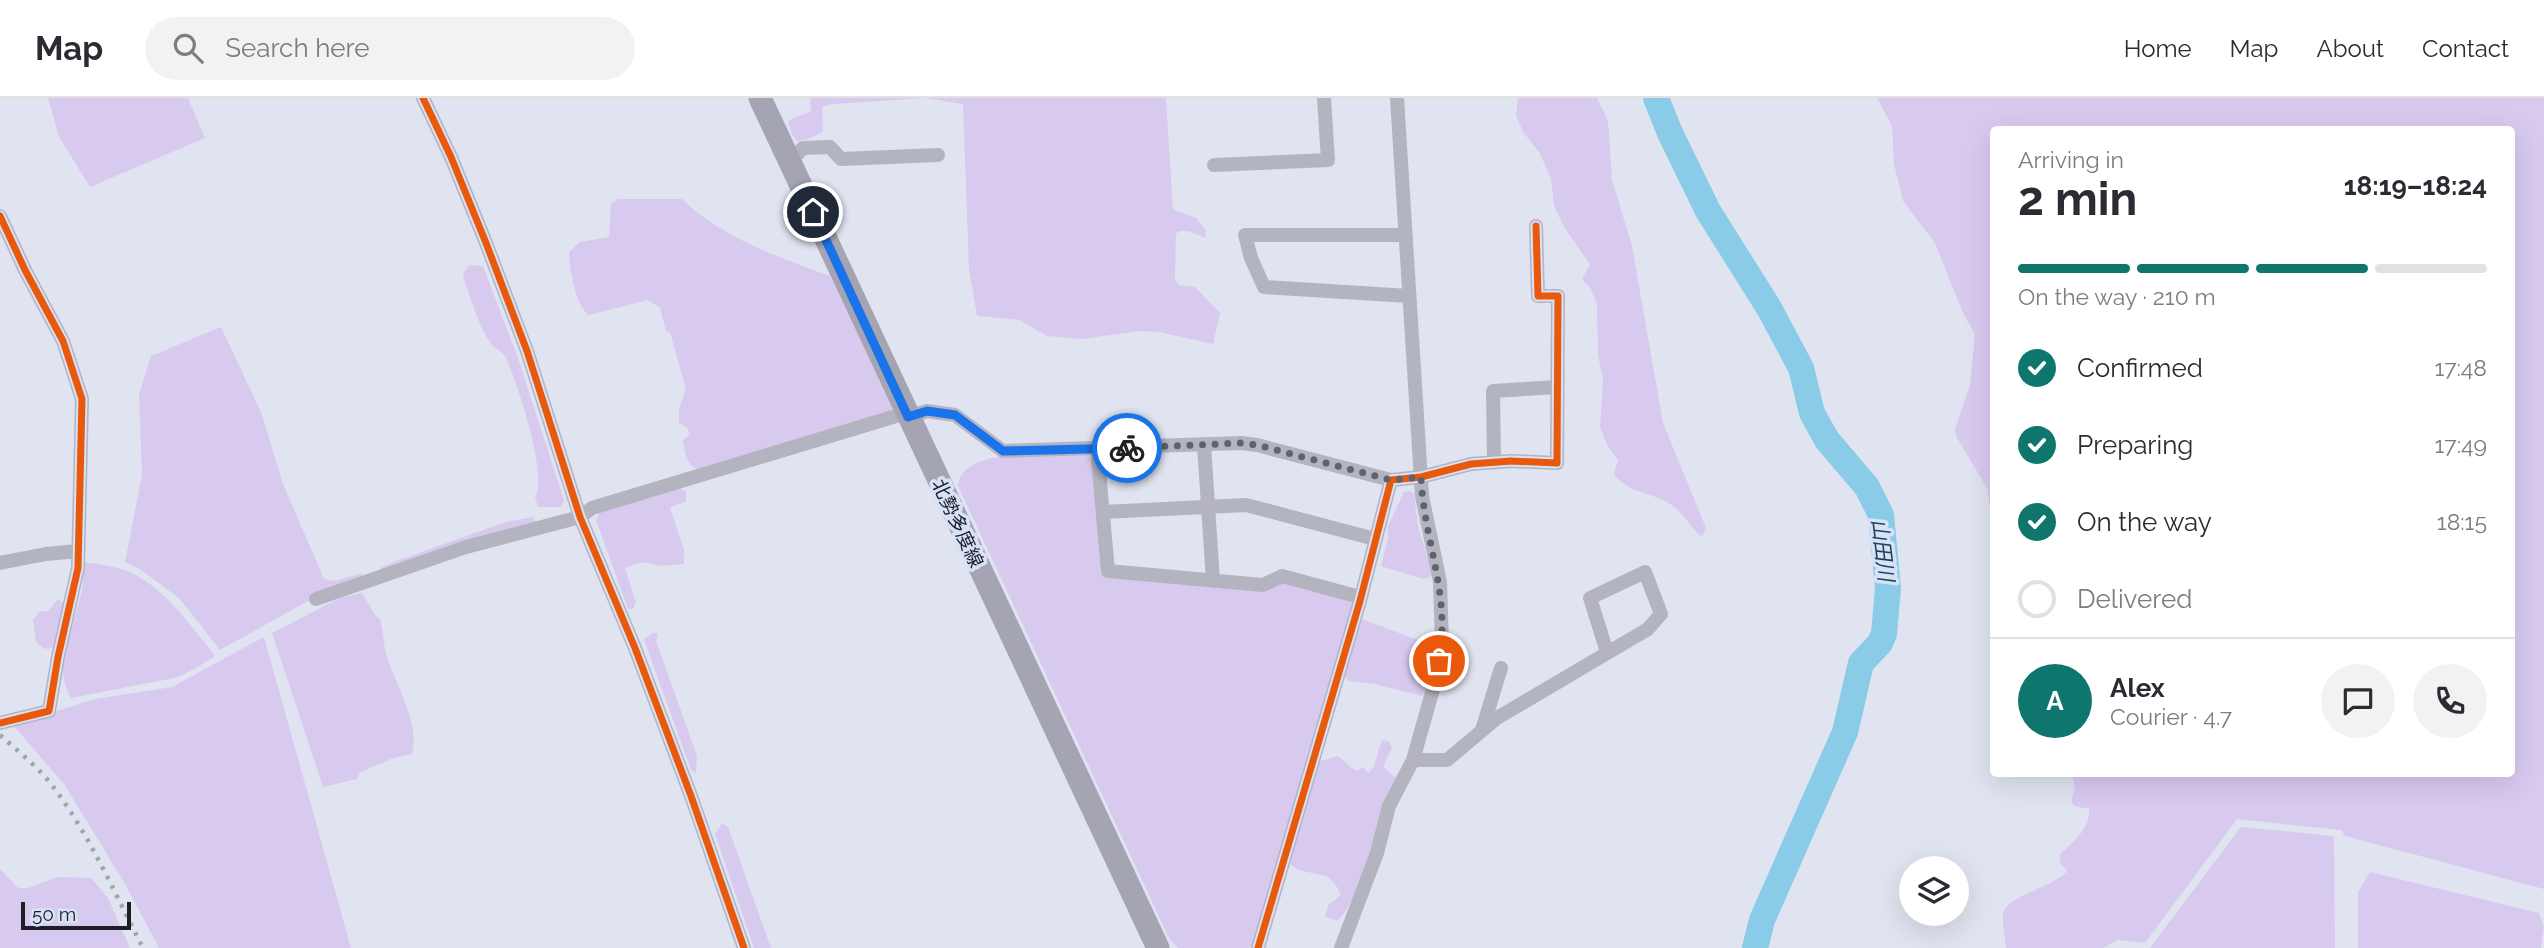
<!DOCTYPE html>
<meta charset="utf-8">
<style>
:root{--surface:#fff;--page:#f2f2f3;--text:#2b2b33;--muted:#7c7c81;--line:#e1e1e2;--accent:#0f766e}
body{margin:0;font-family:Raleway,"Noto Sans JP",sans-serif;background:var(--page);color:var(--text);height:100vh;display:flex;flex-direction:column;font-size:26px;white-space:nowrap}
*{box-sizing:border-box;margin:0}
p{font-size:23px;color:var(--muted)}
.icon{flex:none;width:38px;height:38px;fill:none;stroke:currentColor;stroke-width:2;stroke-linecap:round;stroke-linejoin:round}
.map{position:relative;flex:1;overflow:hidden}
.side{position:absolute;left:1990px;top:28px;width:525px;height:651px;display:flex;flex-direction:column;background:var(--surface);border-radius:7px;box-shadow:0 7px 28px #0002}
.side>*{flex:none}
.fabs{position:absolute;left:1899px;top:758px;display:grid;gap:14px}
.fabs a{display:grid;place-items:center;width:70px;height:70px;border-radius:50%;background:var(--surface);box-shadow:0 7px 28px #0002;font-size:35px}
.scale{position:absolute;left:21px;bottom:18px;width:110px;box-sizing:border-box;padding-left:7px;border:4px solid #1b1e26;border-top:0;font-size:19px;line-height:24px;white-space:nowrap;color:#1b1e26;-webkit-text-stroke:5px #d7e1f8;paint-order:stroke}
.pin{position:absolute;display:grid;place-items:center;width:60px;height:60px;color:#fff;margin:-30px;border:4px solid #fff;border-radius:50%;box-shadow:0 2px 7px #0007}
.courier{position:absolute;display:grid;place-items:center;width:70px;height:70px;margin:-35px;border:5px solid #1a73e8;border-radius:50%;background:#fff;color:#222;box-shadow:0 2px 9px #0007}
.head em{font-style:normal;font-weight:700}
.head div{display:flex;flex-direction:column-reverse}
.head{display:flex;align-items:center;justify-content:space-between;height:119px;padding:0 28px}
h1{font-size:46px;font-weight:700;line-height:52px}
.bar{display:grid;grid-template-columns:repeat(4,1fr);gap:10px 7px;align-content:center;height:84px;padding:0 28px}
.bar i{height:9px;border-radius:5px;background:var(--line)}
.bar .active{background:var(--accent)}
.bar p{grid-column:span 4}
.line{display:flex;align-items:center;gap:18px;padding:0 28px;border-top:2px solid var(--line)}
.line div{flex:1}
.round{display:grid;place-items:center;flex:none;width:74px;height:74px;border-radius:37px;background:var(--page)}
ol{padding:0 28px;list-style:none}
li{display:flex;align-items:center;gap:21px;height:77px}
li p{margin-inline-start:auto}
li .icon{padding:7px;border-radius:50%;background:var(--accent);color:#fff;stroke-width:4}
li:last-child{color:var(--muted)}
li i{width:38px;height:38px;border:4px solid var(--line);border-radius:50%}
header{display:flex;align-items:center;gap:42px;box-sizing:border-box;height:98px;padding:0 35px;background:var(--surface);border-bottom:2px solid var(--line)}
header strong{font-size:33px}
nav{display:flex;gap:38px;margin-inline-start:auto;font-size:24px}
.search{width:490px;height:63px;background:var(--page);display:flex;align-items:center;gap:18px;box-sizing:border-box;padding:0 24px;border-radius:38px;color:var(--muted);font-size:26px}
.map>svg:first-child{display:block}
.green{fill:#d8caef}
.lines{fill:none;stroke-linecap:round;stroke-linejoin:round}
.river{stroke:#8acce8;stroke-width:26}
.minor{stroke:#b4b4c0;stroke-width:14}
.primary{stroke:#a4a4b3;stroke-width:23}
.rail{stroke:#a2a3ad;stroke-width:4.5;stroke-dasharray:3.5 7;stroke-linecap:butt}
.cycleway-casing{stroke:#d7e1f8;stroke-width:11}
.cycleway{stroke:#e8590c;stroke-width:7}
.done{stroke:#60636d;stroke-width:7;stroke-dasharray:0 12.6}
.route{stroke:#1a73e8;stroke-width:9}
.labels{text-anchor:middle;dominant-baseline:central;stroke-width:7;stroke-linejoin:round;paint-order:stroke}
.street-label{font-size:19px;fill:#1b1e26;stroke:#d7e1f8}
.water-label{font-size:21px;font-style:italic;fill:#1c4554;stroke:#d7e1f8}
</style>
<header>
<strong>Map</strong>
<div class="search"><svg class="icon" aria-label="search" viewBox="0 0 24 24"><circle cx="10" cy="10" r="6"/><path d="M15 15l6 6"/></svg>Search here</div>
<nav><a>Home</a><a>Map</a><a>About</a><a>Contact</a></nav>
</header>
<div class="map">
<svg width="2544" height="850" viewBox="0 0 2544 850">
<rect width="100%" height="100%" fill="#dfe4f0"/>
<path class="green" d="M 48,0 L 188,0 L 205,40 L 90,89 L 59,39 Z
M 810,0 L 925,0 L 833,6 L 822,9 L 823,34 L 808,41 L 797,43 L 792,36 L 788,23 L 811,13 Z
M 925,0 L 1166,0 L 1173,111 L 1196,120 L 1206,132 L 1205,140 L 1189,133 L 1179,133 L 1176,136 L 1175,181 L 1179,187 L 1195,189 L 1220,215 L 1213,246 L 1159,234 L 1139,233 L 1082,241 L 1047,238 L 1020,222 L 977,218 L 969,171 L 963,6 Z
M 1518,0 L 1597,0 L 1608,23 L 1612,82 L 1632,148 L 1663,325 L 1706,430 L 1702,439 C 1687,427 1685,414 1667,404 C 1649,394 1626,394 1614,376 L 1618,362 L 1607,347 L 1600,329 L 1603,282 L 1598,257 L 1597,206 L 1591,191 L 1582,181 L 1590,166 L 1564,129 L 1554,108 L 1551,80 L 1539,54 L 1523,34 L 1516,17 Z
M 1877,0 L 2544,0 L 2544,791 L 2345,738 L 2341,732 L 2237,721 L 2145,845 L 2118,842 L 2103,850 L 2006,850 C 2005,839 2002,827 2003,816 C 2005,798 2055,789 2067,773 L 2060,765 L 2060,757 C 2073,743 2091,731 2089,711 L 2074,708 L 2071,703 L 2075,690 L 2072,676 L 2511,676 L 2511,32 L 1993,32 L 1993,428 L 1987,390 L 1956,338 L 1955,331 L 1970,287 L 1975,236 L 1963,215 L 1935,145 L 1903,103 L 1894,66 L 1892,28 Z
M 618,101 L 682,101 C 720,139 780,160 830,178 L 895,311 L 698,372 C 686,366 685,355 683,342 L 690,336 L 687,329 L 679,325 L 679,311 L 686,291 L 670,234 L 666,233 L 660,210 L 648,202 L 589,217 C 575,207 570,172 569,154 L 580,144 L 609,139 L 611,106 Z
M 470,167 L 483,168 L 518,260 L 564,402 L 561,409 L 538,409 L 535,399 C 549,380 516,280 505,258 C 502,253 496,252 493,248 C 479,231 472,202 464,182 L 463,175 Z
M 221,229 L 261,314 L 283,386 L 324,481 L 334,483 L 363,475 L 362,481 L 319,497 L 220,552 L 180,501 L 141,472 L 125,464 L 142,377 L 139,296 L 151,258 Z
M 1087,357 L 1093,361 L 1104,477 L 1285,483 L 1356,503 L 1253,848 L 1248,850 L 1178,850 L 1169,840 L 958,388 C 962,346 1057,358 1087,357 Z
M 679,390 L 686,393 L 686,403 L 670,410 L 684,452 L 684,466 L 661,468 L 642,464 L 625,470 L 636,505 L 633,511 L 628,511 L 596,422 L 601,412 Z
M 1410,393 L 1414,396 L 1418,428 L 1432,475 L 1428,480 L 1423,481 L 1381,468 L 1388,441 L 1388,428 L 1404,394 Z
M 533,419 L 536,425 L 381,474 L 380,470 L 394,464 L 505,424 Z
M 83,464 C 95,466 109,467 121,471 C 162,484 188,525 214,556 L 213,560 L 179,579 L 71,600 C 49,564 78,523 83,486 C 83,479 83,471 83,464 Z
M 362,495 L 375,517 L 380,521 C 384,534 383,546 387,559 C 397,589 420,625 412,656 L 393,660 L 359,675 L 357,681 L 323,689 L 272,535 L 340,500 Z
M 58,501 L 65,506 L 55,549 L 45,551 L 36,544 L 33,522 L 39,514 L 48,513 Z
M 1360,520 L 1420,543 C 1437,555 1428,576 1425,595 L 1422,598 L 1375,586 L 1349,583 L 1343,576 Z
M 653,535 L 658,535 L 656,543 L 697,658 L 696,675 L 691,672 L 644,541 Z
M 264,539 L 351,850 L 159,850 L 124,784 L 64,686 L 13,627 L 95,601 L 172,589 Z
M 1383,642 L 1390,644 L 1392,650 L 1383,669 L 1396,680 C 1388,705 1355,816 1336,823 L 1325,818 L 1329,806 L 1341,797 C 1328,765 1310,783 1290,766 L 1317,664 L 1338,658 C 1346,663 1348,669 1357,673 L 1363,669 L 1368,675 C 1379,667 1375,653 1383,642 Z
M 722,725 L 728,729 L 771,850 L 754,850 L 715,736 Z
M 2241,729 L 2334,738 L 2335,850 L 2150,850 Z
M 0,771 L 18,790 L 28,790 L 57,779 L 91,780 L 108,800 L 130,850 L 0,850 Z
M 2370,774 L 2539,815 L 2544,828 L 2541,850 L 2358,850 L 2358,794 Z"/>
<g class="lines">
<path class="river" d="M 1656,0 L 1670,35 L 1708,113 L 1769,210 L 1801,270 L 1812,315 L 1827,342 L 1867,389 L 1881,417 L 1888,490 L 1884,536 L 1880,545 L 1861,565 L 1845,634 L 1762,822 L 1755,850"/>
<path class="minor" d="M 423,0 L 451,59 L 486,145 L 527,253 L 580,419 L 635,550 L 691,698 L 744,850
M 790,64 L 803,50 L 830,49 L 841,61 L 938,57
M 1214,67 L 1328,62 L 1324,0
M 0,118 L 25,172 L 63,243 L 82,301 L 78,470 L 58,559 L 49,613 L 0,625
M 1405,137 L 1245,137 L 1251,160 L 1264,189 L 1409,198
M 908,319 L 927,313 L 955,317 L 1003,353 L 1241,345 L 1257,347 L 1391,382
M 1204,347 L 1213,483
M 1097,351 L 1108,473 L 1263,487 L 1282,478 L 1360,499
M 1494,364 L 1493,293 L 1557,289
M 1103,414 L 1246,407 L 1375,441
M 0,465 L 46,456 L 78,453
M 316,501 L 466,449 L 580,419 L 592,410 L 906,315
M 1482,632 L 1501,570
M 1413,662 L 1447,662 L 1497,620 L 1648,531 L 1661,516 L 1645,474 L 1590,500 L 1607,554
M 1258,850 L 1360,503 L 1391,382 L 1421,379 L 1471,366 L 1511,363 L 1557,365 L 1558,198 L 1538,198 L 1536,128
M 1341,850 L 1377,755 L 1389,708 L 1413,662 L 1435,584 L 1442,545 L 1440,484 L 1422,398 L 1397,0"/>
<path class="primary" d="M 760,0 L 1158,850"/>
<path class="rail" d="M 0,637 C 20,655 42,672 57,694 C 92,742 116,798 143,850"/>
<g class="cycleway-casing">
<path id="cycleway" d="M 423,0 L 451,59 L 486,145 L 527,253 L 580,419 L 635,550 L 691,698 L 744,850
M 0,118 L 25,172 L 63,243 L 82,301 L 78,470 L 58,559 L 49,613 L 0,625
M 1258,850 L 1360,503 L 1391,382 L 1421,379 L 1471,366 L 1511,363 L 1557,365 L 1558,198 L 1538,198 L 1536,128"/>
</g>
<use href="#cycleway" class="cycleway"/>
</g>
<g class="lines">
<path class="done" d="M 1127,350 L 1241,345 L 1257,347 L 1391,382 L 1421,379 C 1424,445 1451,495 1439,563"/>
<path class="route" d="M 813,114 L 908,319 L 927,313 L 955,317 L 1003,353 L 1127,350"/>
</g>
<g class="labels">
<g class="street-label">
<text transform="translate(958 425) rotate(65)">北勢多度線</text>
</g>
<g class="water-label">
<text transform="translate(1883 452) rotate(83)">山田川</text>
</g>
</g>
</svg>
<div class="fabs">
<a><svg class="icon" aria-label="layers" viewBox="0 0 24 24"><path d="M12 4l9 5-9 5-9-5zM3 14l9 5 9-5"/></svg></a>
</div>
<div class="scale">50 m</div>
<div class="pin" style="left:1439px;top:563px;background:#ea580c"><svg class="icon" aria-label="bag" viewBox="0 0 24 24"><path d="M5 8h14l-1 12H6zM9 8a3 3 0 0 1 6 0"/></svg></div>
<div class="pin" style="left:813px;top:114px;background:#1f2937"><svg class="icon" aria-label="home" viewBox="0 0 24 24"><path d="M3 11l9-7 9 7M6 9v11h12V9"/></svg></div>
<div class="courier" style="left:1127px;top:350px"><svg class="icon" aria-label="bike" viewBox="0 0 24 24"><circle cx="6" cy="16" r="4"/><circle cx="18" cy="16" r="4"/><path d="M6 16l4-8h5l3 8M10 8l3 8H6M13 5h3"/></svg></div>
<section class="side">
<div class="head"><div><h1>2 min</h1><p>Arriving in</p></div><em>18:19–18:24</em></div>
<div class="bar"><i class="active"></i><i class="active"></i><i class="active"></i><i></i><p>On the way · 210 m</p></div>
<ol>
<li><svg class="icon" aria-label="check" viewBox="0 0 24 24"><path d="M5 12l5 5 9-10"/></svg>Confirmed<p>17:48</p></li>
<li><svg class="icon" aria-label="check" viewBox="0 0 24 24"><path d="M5 12l5 5 9-10"/></svg>Preparing<p>17:49</p></li>
<li><svg class="icon" aria-label="check" viewBox="0 0 24 24"><path d="M5 12l5 5 9-10"/></svg>On the way<p>18:15</p></li>
<li><i></i>Delivered</li>
</ol>
<div class="line" style="height:126px"><b class="round" style="background:var(--accent);color:#fff">A</b><div><b>Alex</b><p>Courier · 4.7</p></div><a class="round"><svg class="icon" aria-label="chat" viewBox="0 0 24 24"><path d="M4 5h16v11H9l-5 4z"/></svg></a><a class="round"><svg class="icon" aria-label="phone" viewBox="0 0 24 24"><path d="M5 4h4l2 5-3 2q2 4 5 5l2-3 5 2v4C11 20 4 13 5 4z"/></svg></a></div>
</section>
</div>
